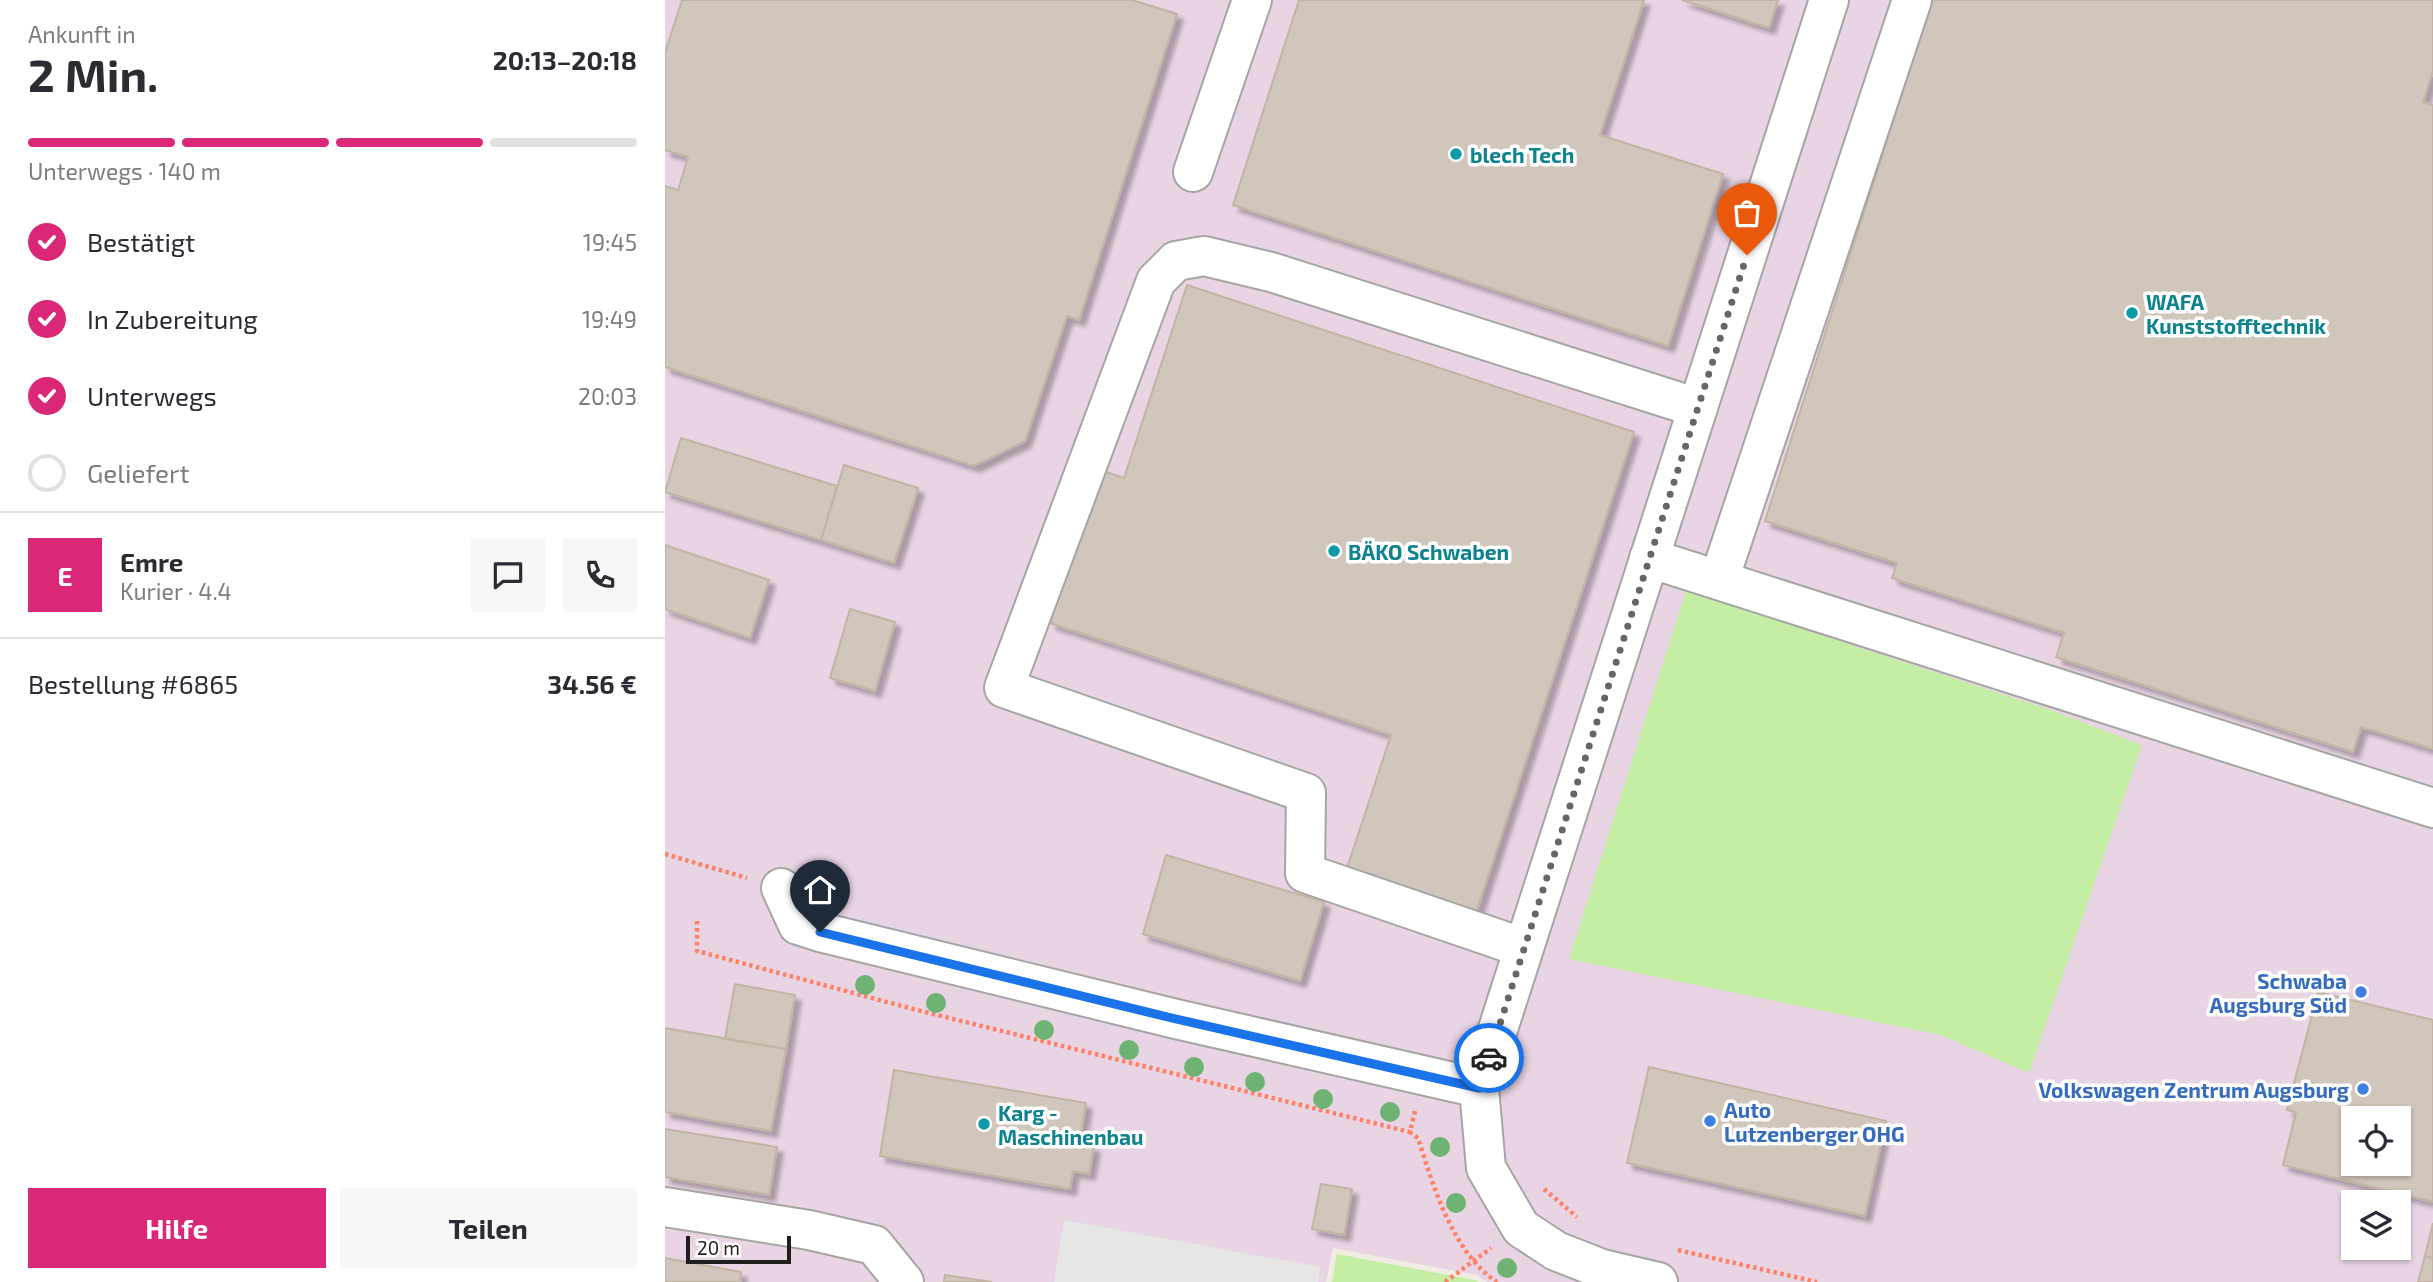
<!DOCTYPE html>
<html lang="de">
<meta charset="utf-8">
<style>
:root{--surface:#fff;--page:#f7f7f7;--text:#2b2b33;--muted:#7c7c81;--line:#e1e1e2;--accent:#db2777}
body{margin:0;font-family:"Exo 2",sans-serif;background:var(--page);color:var(--text);height:100vh;display:flex;flex-direction:column;font-size:26px;white-space:nowrap}
*{box-sizing:border-box;margin:0}
p{font-size:23px;color:var(--muted)}
.icon{flex:none;width:38px;height:38px;fill:none;stroke:currentColor;stroke-width:2;stroke-linecap:round;stroke-linejoin:round}
.map{position:relative;flex:1;overflow:hidden}
.side{display:flex;flex-direction:column;background:var(--surface);width:665px}
.side>*{flex:none}
.buttons{position:absolute;left:1676px;top:1106px;display:grid;gap:14px}
.buttons a{display:grid;place-items:center;width:70px;height:70px;border-radius:0px;background:var(--surface);box-shadow:0 2px 5px #0004;font-size:35px}
.scale{position:absolute;left:21px;bottom:18px;width:105px;box-sizing:border-box;padding-left:7px;border:4px solid #1e1e1e;border-top:0;font-size:19px;line-height:24px;white-space:nowrap;color:#1e1e1e;-webkit-text-stroke:5px #fff;paint-order:stroke}
.pin{position:absolute;display:grid;place-items:center;width:60px;height:60px;color:#fff;margin:-72px -30px;border-radius:50% 50% 50% 0;rotate:-45deg;box-shadow:0 0 7px #0007}
.pin .icon{rotate:45deg}
.courier{position:absolute;display:grid;place-items:center;width:70px;height:70px;margin:-35px;border:5px solid #1a73e8;border-radius:50%;background:#fff;color:#222;box-shadow:0 2px 9px #0007}
.headline em{font-style:normal;font-weight:700}
.headline div{display:flex;flex-direction:column-reverse}
.headline{display:flex;align-items:center;justify-content:space-between;height:119px;padding:0 28px}
h1{font-size:46px;font-weight:700;line-height:52px}
.bar{display:grid;grid-template-columns:repeat(4,1fr);gap:10px 7px;align-content:center;height:84px;padding:0 28px}
.bar i{height:9px;border-radius:5px;background:var(--line)}
.bar .current{background:var(--accent)}
.bar p{grid-column:span 4}
.line{display:flex;align-items:center;gap:18px;padding:0 28px;border-top:2px solid var(--line)}
.line div{flex:1}
.round{display:grid;place-items:center;flex:none;width:74px;height:74px;border-radius:0px;background:var(--page)}
ol{padding:0 28px;list-style:none}
li{display:flex;align-items:center;gap:21px;height:77px}
li p{margin-inline-start:auto}
li .icon{padding:7px;border-radius:50%;background:var(--accent);color:#fff;stroke-width:4}
li:last-child{color:var(--muted)}
li i{width:38px;height:38px;border:4px solid var(--line);border-radius:50%}
.button{display:flex;gap:14px;margin-top:auto;padding:14px 28px}
.button a{flex:1;height:80px;border-radius:0px;background:var(--accent);color:#fff;font-size:28px;font-weight:700;line-height:80px;text-align:center}
.button a+a{background:var(--page);color:var(--text)}
main{display:flex;flex:1;min-height:0}
.map>svg:first-child{display:block}
.industrial{fill:#e9d4e4;fill-rule:evenodd}
.grass{fill:#c3eea4}
.parking{fill:#e6e6e6}
.building{fill:#d0c6bb;stroke:#c2b4a4;stroke-width:2;fill-rule:evenodd;filter:url(#shadow)}
.lines{fill:none;stroke-linecap:round;stroke-linejoin:round}
.minor-casing{stroke:#a5a5a5;stroke-width:42}
.path{stroke:#ff8064;stroke-width:4.5;stroke-dasharray:3.5 3.5;stroke-linecap:butt}
.minor{stroke:#fff;stroke-width:38}
.tree{fill:#6eb373}
.done{stroke:#686663;stroke-width:7;stroke-dasharray:0 12.6}
.route{stroke:#1a73e8;stroke-width:9}
.culture-dot{fill:#0f9aa8;stroke:#fff;stroke-width:2.5}
.shop-dot{fill:#3f7fe0;stroke:#fff;stroke-width:2.5}
.labels{text-anchor:middle;dominant-baseline:central;stroke-width:7;stroke-linejoin:round;paint-order:stroke}
.culture-label{font-size:21px;font-weight:bold;fill:#0d838f;stroke:#fff;text-anchor:start}
.shop-label{font-size:21px;font-weight:bold;fill:#366cbe;stroke:#fff;text-anchor:end}
</style>
<main>
<section class="side">
<div class="headline"><div><h1>2 Min.</h1><p>Ankunft in</p></div><em>20:13–20:18</em></div>
<div class="bar"><i class="current"></i><i class="current"></i><i class="current"></i><i></i><p>Unterwegs · 140 m</p></div>
<ol>
<li><svg class="icon" aria-label="check" viewBox="0 0 24 24"><path d="M5 12l5 5 9-10"/></svg>Bestätigt<p>19:45</p></li>
<li><svg class="icon" aria-label="check" viewBox="0 0 24 24"><path d="M5 12l5 5 9-10"/></svg>In Zubereitung<p>19:49</p></li>
<li><svg class="icon" aria-label="check" viewBox="0 0 24 24"><path d="M5 12l5 5 9-10"/></svg>Unterwegs<p>20:03</p></li>
<li><i></i>Geliefert</li>
</ol>
<div class="line" style="height:126px"><b class="round" style="background:var(--accent);color:#fff">E</b><div><b>Emre</b><p>Kurier · 4.4</p></div><a class="round"><svg class="icon" aria-label="chat" viewBox="0 0 24 24"><path d="M4 5h16v11H9l-5 4z"/></svg></a><a class="round"><svg class="icon" aria-label="phone" viewBox="0 0 24 24"><path d="M5 4h4l2 5-3 2q2 4 5 5l2-3 5 2v4C11 20 4 13 5 4z"/></svg></a></div>
<div class="line" style="height:91px"><div>Bestellung #6865</div><b>34.56 €</b></div>
<div class="button"><a>Hilfe</a><a>Teilen</a></div>
</section>
<div class="map">
<svg width="1768" height="1282" viewBox="0 0 1768 1282">
<defs>
<filter id="shadow"><feDropShadow dx="6" dy="6" stdDeviation="2" flood-color="#0004"/></filter>
</defs>
<rect width="100%" height="100%" fill="#f0ece3"/>
<path class="industrial" d="M 0,0 L 1768,0 L 1768,1282 L 822,1282 L 812,1275 L 668,1248 L 661,1282 L 0,1282 ZM 1689,1118 L 1734,1118 L 1734,1164 L 1689,1164 ZM 1689,1202 L 1734,1202 L 1734,1248 L 1689,1248 Z"/>
<path class="grass" d="M 1021,591 L 1383,709 L 1477,745 L 1364,1073 L 1276,1035 L 904,959 Z
M 672,1254 L 810,1280 L 813,1282 L 667,1282 Z"/>
<path class="parking" d="M 399,1220 L 655,1267 L 653,1282 L 389,1282 Z"/>
<path class="building" d="M 17,0 L 467,0 L 512,14 L 414,320 L 402,316 L 360,441 L 309,466 L 0,367 L 0,186 L 13,190 L 23,157 L 0,150 L 0,53 Z
M 634,0 L 979,0 L 935,135 L 1058,174 L 1003,346 L 568,205 Z
M 1017,0 L 1113,0 L 1104,28 Z
M 1267,0 L 1768,0 L 1768,71 L 1758,102 L 1768,105 L 1768,749 L 1696,727 L 1688,752 L 1391,657 L 1399,633 L 1227,578 L 1232,563 L 1100,521 Z
M 522,285 L 969,432 L 808,922 L 678,880 L 726,735 L 385,623 L 435,470 L 459,478 Z
M 16,438 L 172,486 L 156,540 L 0,492 Z
M 179,465 L 253,488 L 229,563 L 156,540 Z
M 0,545 L 104,580 L 85,638 L 0,609 Z
M 185,609 L 230,622 L 210,691 L 165,678 Z
M 501,855 L 659,902 L 635,981 L 478,934 Z
M 70,984 L 130,995 L 121,1049 L 60,1039 Z
M 1653,992 L 1768,1020 L 1768,1202 L 1618,1165 L 1631,1112 L 1622,1110 ZM 1689,1118 L 1734,1118 L 1734,1164 L 1689,1164 Z
M 0,1028 L 121,1049 L 106,1131 L 0,1112 Z
M 984,1067 L 1221,1121 L 1200,1216 L 962,1163 Z
M 229,1070 L 421,1103 L 414,1144 L 429,1146 L 424,1174 L 408,1171 L 405,1189 L 215,1156 Z
M 0,1129 L 112,1147 L 104,1195 L 0,1177 Z
M 656,1184 L 687,1189 L 679,1235 L 647,1229 Z
M 1768,1223 L 1768,1258 L 1760,1256 Z
M 1760,1256 L 1768,1258 L 1768,1282 L 1753,1282 Z
M 0,1258 L 76,1272 L 75,1282 L 0,1282 Z
M 280,1275 L 327,1282 L 279,1282 Z"/>
<g class="lines">
<g class="minor-casing">
<path id="minor" d="M 528,172 L 587,0
M 984,558 L 1768,808
M 1054,580 L 1247,0
M 116,888 L 133,925 L 155,932 L 511,1019 L 814,1088
M 859,948 L 640,873 L 641,793 L 339,688 L 491,281 L 511,261 L 539,256 L 606,272 L 1033,408
M 0,1207 L 144,1230 L 209,1245 L 239,1282
M 993,1282 L 937,1269 L 891,1251 L 856,1228 L 821,1168 L 814,1088 L 1164,0"/>
</g>
<path class="path" d="M 0,854 L 82,878
M 32,921 L 32,951 L 248,1009 L 745,1132
M 750,1111 L 745,1132 L 753,1138 C 768,1186 788,1253 832,1282
M 879,1189 L 912,1217
M 1013,1250 L 1152,1282
M 780,1282 L 826,1248"/>
<use href="#minor" class="minor"/>
</g>
<g class="tree">
<circle cx="200" cy="985" r="10"/>
<circle cx="271" cy="1003" r="10"/>
<circle cx="379" cy="1030" r="10"/>
<circle cx="464" cy="1050" r="10"/>
<circle cx="529" cy="1067" r="10"/>
<circle cx="590" cy="1082" r="10"/>
<circle cx="658" cy="1099" r="10"/>
<circle cx="725" cy="1112" r="10"/>
<circle cx="775" cy="1147" r="10"/>
<circle cx="791" cy="1203" r="10"/>
<circle cx="842" cy="1268" r="10"/>
</g>
<g class="lines">
<path class="done" d="M 824,1058 L 1082,255"/>
<path class="route" d="M 155,932 L 511,1019 L 814,1088 L 824,1058"/>
</g>
<g class="culture-dot">
<circle cx="791" cy="154" r="7"/>
<circle cx="1467" cy="313" r="7"/>
<circle cx="669" cy="551" r="7"/>
<circle cx="319" cy="1124" r="7"/>
</g>
<g class="shop-dot">
<circle cx="1696" cy="992" r="7"/>
<circle cx="1698" cy="1089" r="7"/>
<circle cx="1045" cy="1121" r="7"/>
</g>
<g class="labels">
<g class="culture-label">
<text x="805" y="154">blech Tech</text>
<text x="1481" y="301">WAFA<tspan x="1481" dy="24">Kunststofftechnik</tspan></text>
<text x="683" y="551">BÄKO Schwaben</text>
<text x="333" y="1112">Karg -<tspan x="333" dy="24">Maschinenbau</tspan></text>
</g>
<g class="shop-label">
<text x="1682" y="980">Schwaba<tspan x="1682" dy="24">Augsburg Süd</tspan></text>
<text x="1684" y="1089">Volkswagen Zentrum Augsburg</text>
<text x="1059" y="1109" text-anchor="start">Auto<tspan x="1059" dy="24">Lutzenberger OHG</tspan></text>
</g>
</g>
</svg>
<div class="buttons">
<a><svg class="icon" aria-label="locate" viewBox="0 0 24 24"><circle cx="12" cy="12" r="6"/><path d="M12 2v4M12 18v4M2 12h4M18 12h4"/></svg></a>
<a><svg class="icon" aria-label="layers" viewBox="0 0 24 24"><path d="M12 4l9 5-9 5-9-5zM3 14l9 5 9-5"/></svg></a>
</div>
<div class="scale">20 m</div>
<div class="pin" style="left:1082px;top:255px;background:#ea580c"><svg class="icon" aria-label="bag" viewBox="0 0 24 24"><path d="M5 8h14l-1 12H6zM9 8a3 3 0 0 1 6 0"/></svg></div>
<div class="pin" style="left:155px;top:932px;background:#1f2937"><svg class="icon" aria-label="home" viewBox="0 0 24 24"><path d="M3 11l9-7 9 7M6 9v11h12V9"/></svg></div>
<div class="courier" style="left:824px;top:1058px"><svg class="icon" aria-label="car" viewBox="0 0 24 24"><path d="M5 17H2v-5l4-1 3-4h7l3 4 3 1v5h-3M9 17h6M6 11h13"/><circle cx="7" cy="17" r="2"/><circle cx="17" cy="17" r="2"/></svg></div>
</div>
</main>
